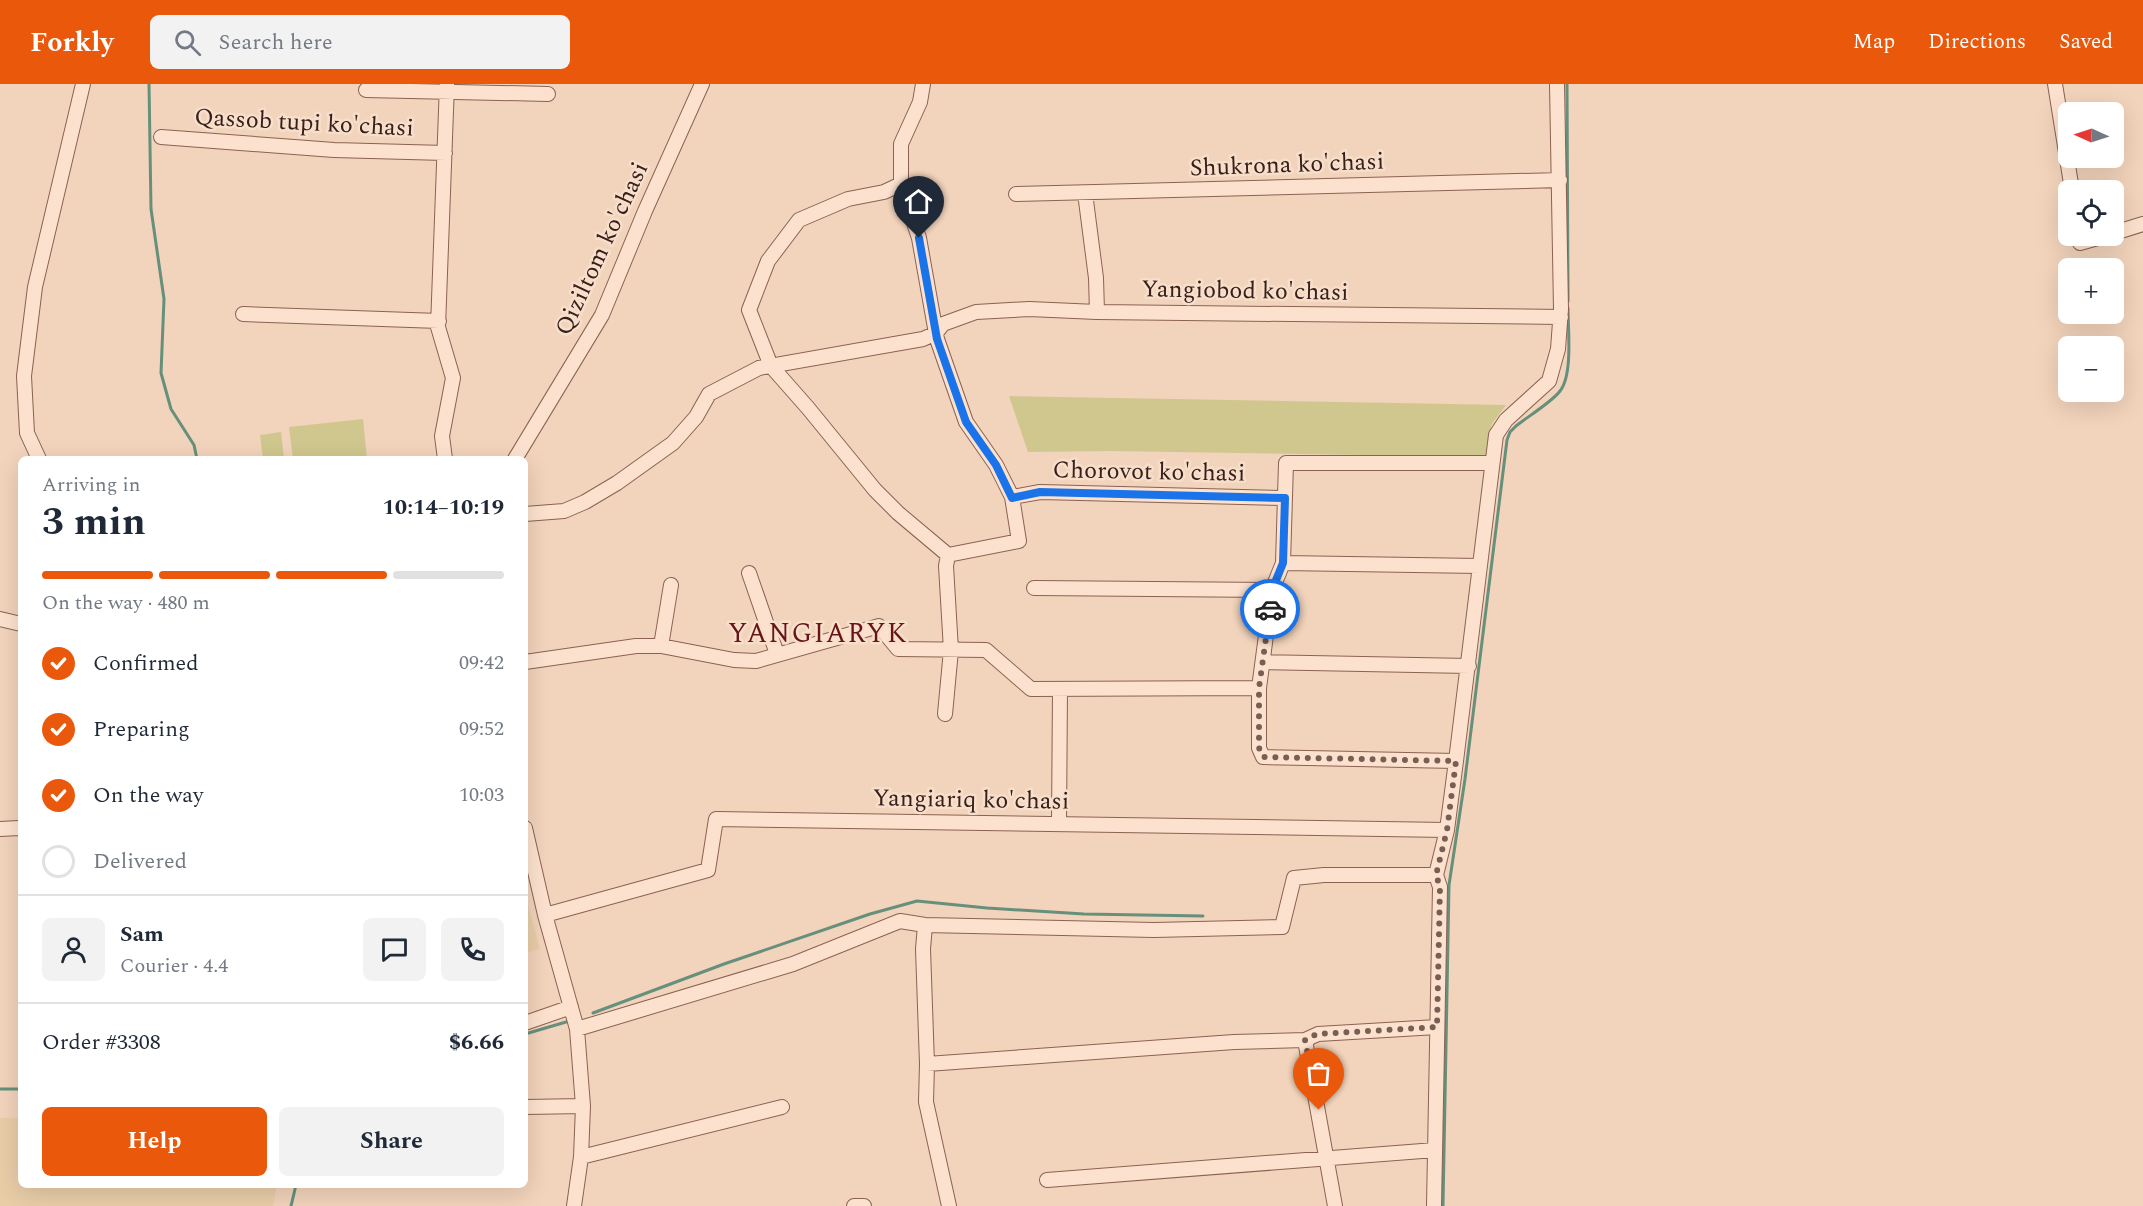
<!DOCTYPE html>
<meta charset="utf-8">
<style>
:root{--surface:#fff;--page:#f2f2f3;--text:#1f2937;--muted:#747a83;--line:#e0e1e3;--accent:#ea580c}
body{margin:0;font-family:Spectral,serif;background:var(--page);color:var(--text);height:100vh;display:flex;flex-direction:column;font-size:22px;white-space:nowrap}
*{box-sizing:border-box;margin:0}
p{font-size:20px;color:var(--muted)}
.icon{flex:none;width:33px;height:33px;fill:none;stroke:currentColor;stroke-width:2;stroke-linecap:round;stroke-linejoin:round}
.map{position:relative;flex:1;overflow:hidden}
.side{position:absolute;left:18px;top:372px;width:510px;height:732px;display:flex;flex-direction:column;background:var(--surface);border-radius:9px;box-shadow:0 6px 24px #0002}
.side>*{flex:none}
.needle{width:39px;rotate:273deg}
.tools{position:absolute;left:2058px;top:18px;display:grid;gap:12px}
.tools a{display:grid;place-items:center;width:66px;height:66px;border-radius:9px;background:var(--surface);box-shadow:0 6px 24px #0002;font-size:30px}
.pin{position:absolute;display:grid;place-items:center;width:51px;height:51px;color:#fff;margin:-62px -26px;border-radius:50% 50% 50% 0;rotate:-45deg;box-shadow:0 0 6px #0007}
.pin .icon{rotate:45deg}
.courier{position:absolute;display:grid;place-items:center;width:60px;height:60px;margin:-30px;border:4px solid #1a73e8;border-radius:50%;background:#fff;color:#222;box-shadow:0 2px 8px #0007}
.headline em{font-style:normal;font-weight:700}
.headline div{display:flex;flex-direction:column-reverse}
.headline{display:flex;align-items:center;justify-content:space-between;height:102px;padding:0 24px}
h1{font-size:39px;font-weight:700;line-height:45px}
.bar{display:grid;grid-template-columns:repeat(4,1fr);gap:9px 6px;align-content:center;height:72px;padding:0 24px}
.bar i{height:8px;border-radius:4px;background:var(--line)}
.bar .active{background:var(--accent)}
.bar p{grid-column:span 4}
.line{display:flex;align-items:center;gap:15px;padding:0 24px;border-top:2px solid var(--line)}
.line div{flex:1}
.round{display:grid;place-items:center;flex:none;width:63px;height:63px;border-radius:9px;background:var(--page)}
ol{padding:0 24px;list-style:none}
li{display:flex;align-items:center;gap:18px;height:66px}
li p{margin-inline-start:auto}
li .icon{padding:6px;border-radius:50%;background:var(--accent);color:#fff;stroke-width:4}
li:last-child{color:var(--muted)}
li i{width:33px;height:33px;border:3px solid var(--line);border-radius:50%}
.primary-button{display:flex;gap:12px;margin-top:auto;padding:12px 24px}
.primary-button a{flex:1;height:69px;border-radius:9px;background:var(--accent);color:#fff;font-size:24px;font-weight:700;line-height:69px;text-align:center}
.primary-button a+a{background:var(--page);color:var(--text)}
header{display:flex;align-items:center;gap:36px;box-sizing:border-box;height:84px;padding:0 30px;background:var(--accent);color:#fff}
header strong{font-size:28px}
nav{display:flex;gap:33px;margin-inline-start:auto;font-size:21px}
.search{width:420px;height:54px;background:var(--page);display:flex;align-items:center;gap:15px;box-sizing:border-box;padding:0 21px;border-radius:9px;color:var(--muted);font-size:22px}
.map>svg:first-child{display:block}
.farmland{fill:#e8cda7}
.green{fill:#d0c78e}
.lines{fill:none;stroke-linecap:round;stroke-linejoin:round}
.stream{stroke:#66907b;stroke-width:3}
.minor-casing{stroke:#8a6253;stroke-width:16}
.minor{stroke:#fce2ce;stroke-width:14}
.done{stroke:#785f52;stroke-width:6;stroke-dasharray:0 10.8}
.route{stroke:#1a73e8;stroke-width:8}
.labels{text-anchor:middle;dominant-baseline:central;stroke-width:5;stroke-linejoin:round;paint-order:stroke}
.street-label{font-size:24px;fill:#37201a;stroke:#f8dfcb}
.quarter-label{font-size:27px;letter-spacing:1.5px;fill:#681519;stroke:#f8dfcb}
</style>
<header>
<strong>Forkly</strong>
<div class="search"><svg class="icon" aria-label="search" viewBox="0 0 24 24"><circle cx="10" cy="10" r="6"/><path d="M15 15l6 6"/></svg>Search here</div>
<nav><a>Map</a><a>Directions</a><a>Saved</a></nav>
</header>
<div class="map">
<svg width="2143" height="1122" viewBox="0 0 2143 1122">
<rect width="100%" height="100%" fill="#f2d3bb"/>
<path class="farmland" d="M 525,809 L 540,865 L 525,869 Z
M 0,1034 L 21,1034 L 21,1101 L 277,1101 L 273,1122 L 0,1122 Z"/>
<path class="green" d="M 1009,312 L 1506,321 L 1491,341 L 1488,373 L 1111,367 L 1028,368 Z
M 363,335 L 367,375 L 293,375 L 289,343 Z
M 281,348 L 284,375 L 263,375 L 260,351 Z"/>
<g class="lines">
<path class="stream" d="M 149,0 L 151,125 L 164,215 L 161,289 L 171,325 L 194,361 L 197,375
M 1567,0 L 1568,217
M 593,929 L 724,880 L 870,830 L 917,817 L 987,824 L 1084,830 L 1203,832
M 525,950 L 566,938
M 0,1005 L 21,1005
M 291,1122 L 296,1101
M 1443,1122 L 1449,801 L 1465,695 L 1507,356 L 1510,348 L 1516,342 C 1527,333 1552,318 1560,307 C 1573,291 1568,245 1568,224"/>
<g class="minor-casing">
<path id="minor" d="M 923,0 L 920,18 L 901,60 L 901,100 L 919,154 L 937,255 L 966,338 L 996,381 L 1012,413 L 1019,457 L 948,471
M 2055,0 L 2072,106
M 366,6 L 548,10
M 161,53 L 334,66 L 445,69
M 901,100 L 884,108 L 848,115 L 799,136 L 768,177 L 749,226 L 771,282 L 808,324 L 875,406 L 898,429 L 948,471
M 1085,109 L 1096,194 L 1097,228
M 1016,110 L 1560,96
M 2114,149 L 2143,140
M 2079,152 L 2080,159 L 2105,152
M 243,230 L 439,237
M 39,375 L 27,349 L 24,292 L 35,203 L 83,0
M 445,375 L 442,352 L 453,294 L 438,243 L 447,0
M 515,375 L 602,231 L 645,127 L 702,0
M 1012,413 L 1040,408 L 1285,414
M 525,430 L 564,427 L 585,418 L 617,399 L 673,359 L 696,333 L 709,310 L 759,284 L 923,255 L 936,249 L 943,240 L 976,228 L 1029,225 L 1097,228 L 1561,233
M 1283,479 L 1480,482
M 749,489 L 777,570
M 1034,504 L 1272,506
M 0,535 L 21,540
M 661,562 L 671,501
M 525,578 L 636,562 L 661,562 L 734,576 L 756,577 L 879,542 L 898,565 L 986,566 L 1031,605 L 1259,604
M 1263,578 L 1469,582
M 945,630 L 951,566 L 946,482 L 948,471
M 1456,677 L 1263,673 L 1259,664 L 1259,604 L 1272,506 L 1283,479 L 1286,379 L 1492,379
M 1059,740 L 1060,605
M 525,744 L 545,831 L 577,945 L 583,1022 L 581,1073 L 574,1122
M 0,745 L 19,744 L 21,745
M 545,831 L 708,786 L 716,735 L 1447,746
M 925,841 L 923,865 L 927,980 L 926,1018 L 949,1122
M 525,939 L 571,923
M 577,945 L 793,880 L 900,837 L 925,841 L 1154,846 L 1282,843 L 1294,794 L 1324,791 L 1436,791
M 1305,956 L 1335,1122
M 927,980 L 1234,958 L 1305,956 L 1318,950 L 1437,943
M 525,1023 L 583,1022
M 581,1073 L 782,1023
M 1047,1096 L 1435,1066
M 854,1122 L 864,1122
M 1434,1122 L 1440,803 L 1436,791 L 1447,746 L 1456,677 L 1496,351 L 1506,336 L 1549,297 L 1558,265 L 1561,225 L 1557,0"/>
</g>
<use href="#minor" class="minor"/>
</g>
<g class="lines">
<path class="done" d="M 1270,525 L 1259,604 L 1259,664 L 1263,673 L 1456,677 L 1447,746 L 1436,791 L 1440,803 L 1437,943 L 1317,950 L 1305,956 L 1319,1026"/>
<path class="route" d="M 919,154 L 937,255 L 966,338 L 996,381 L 1012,414 L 1040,408 L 1285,414 L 1283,479 L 1272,506 L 1270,525"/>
</g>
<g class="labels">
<g class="street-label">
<text transform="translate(304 39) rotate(3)">Qassob tupi ko'chasi</text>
<text transform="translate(1287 81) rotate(-2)">Shukrona ko'chasi</text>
<text transform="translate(602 165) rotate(-65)">Qiziltom ko'chasi</text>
<text transform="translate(1245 207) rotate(1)">Yangiobod ko'chasi</text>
<text transform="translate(1149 388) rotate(1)">Chorovot ko'chasi</text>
<text transform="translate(971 716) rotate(1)">Yangiariq ko'chasi</text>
</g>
<g class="quarter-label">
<text x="818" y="550">YANGIARYK</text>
</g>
</g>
</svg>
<div class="tools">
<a><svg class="needle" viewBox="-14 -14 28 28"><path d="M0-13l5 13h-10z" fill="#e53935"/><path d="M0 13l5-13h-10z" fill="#747a83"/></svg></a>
<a><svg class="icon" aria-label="locate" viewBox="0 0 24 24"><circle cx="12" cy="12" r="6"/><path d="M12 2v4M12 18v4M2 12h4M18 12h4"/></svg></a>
<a>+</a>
<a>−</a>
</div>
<div class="pin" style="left:1319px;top:1026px;background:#ea580c"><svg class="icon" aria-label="bag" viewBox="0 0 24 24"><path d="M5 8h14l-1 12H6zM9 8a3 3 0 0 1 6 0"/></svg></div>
<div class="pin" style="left:919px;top:154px;background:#1f2937"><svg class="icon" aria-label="home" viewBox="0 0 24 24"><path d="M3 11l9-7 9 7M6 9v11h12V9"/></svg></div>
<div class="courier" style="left:1270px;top:525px"><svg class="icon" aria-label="car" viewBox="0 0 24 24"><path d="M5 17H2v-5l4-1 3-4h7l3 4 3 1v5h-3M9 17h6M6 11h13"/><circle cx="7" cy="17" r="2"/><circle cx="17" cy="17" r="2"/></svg></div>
<section class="side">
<div class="headline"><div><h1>3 min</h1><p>Arriving in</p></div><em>10:14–10:19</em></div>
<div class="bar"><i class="active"></i><i class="active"></i><i class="active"></i><i></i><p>On the way · 480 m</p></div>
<ol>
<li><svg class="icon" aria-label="check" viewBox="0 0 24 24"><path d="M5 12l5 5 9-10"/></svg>Confirmed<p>09:42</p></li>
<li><svg class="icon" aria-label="check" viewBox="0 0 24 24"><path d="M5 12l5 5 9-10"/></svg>Preparing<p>09:52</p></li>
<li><svg class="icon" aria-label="check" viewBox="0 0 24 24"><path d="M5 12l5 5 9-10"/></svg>On the way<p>10:03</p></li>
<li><i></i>Delivered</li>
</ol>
<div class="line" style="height:108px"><a class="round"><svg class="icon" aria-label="person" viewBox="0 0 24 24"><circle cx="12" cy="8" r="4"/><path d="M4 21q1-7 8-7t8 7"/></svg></a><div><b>Sam</b><p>Courier · 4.4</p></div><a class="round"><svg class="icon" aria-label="chat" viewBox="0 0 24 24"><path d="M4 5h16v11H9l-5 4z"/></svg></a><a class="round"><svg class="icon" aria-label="phone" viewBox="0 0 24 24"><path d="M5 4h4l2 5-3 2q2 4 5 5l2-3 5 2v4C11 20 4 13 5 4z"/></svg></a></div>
<div class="line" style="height:78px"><div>Order #3308</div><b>$6.66</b></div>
<div class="primary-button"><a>Help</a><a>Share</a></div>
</section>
</div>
